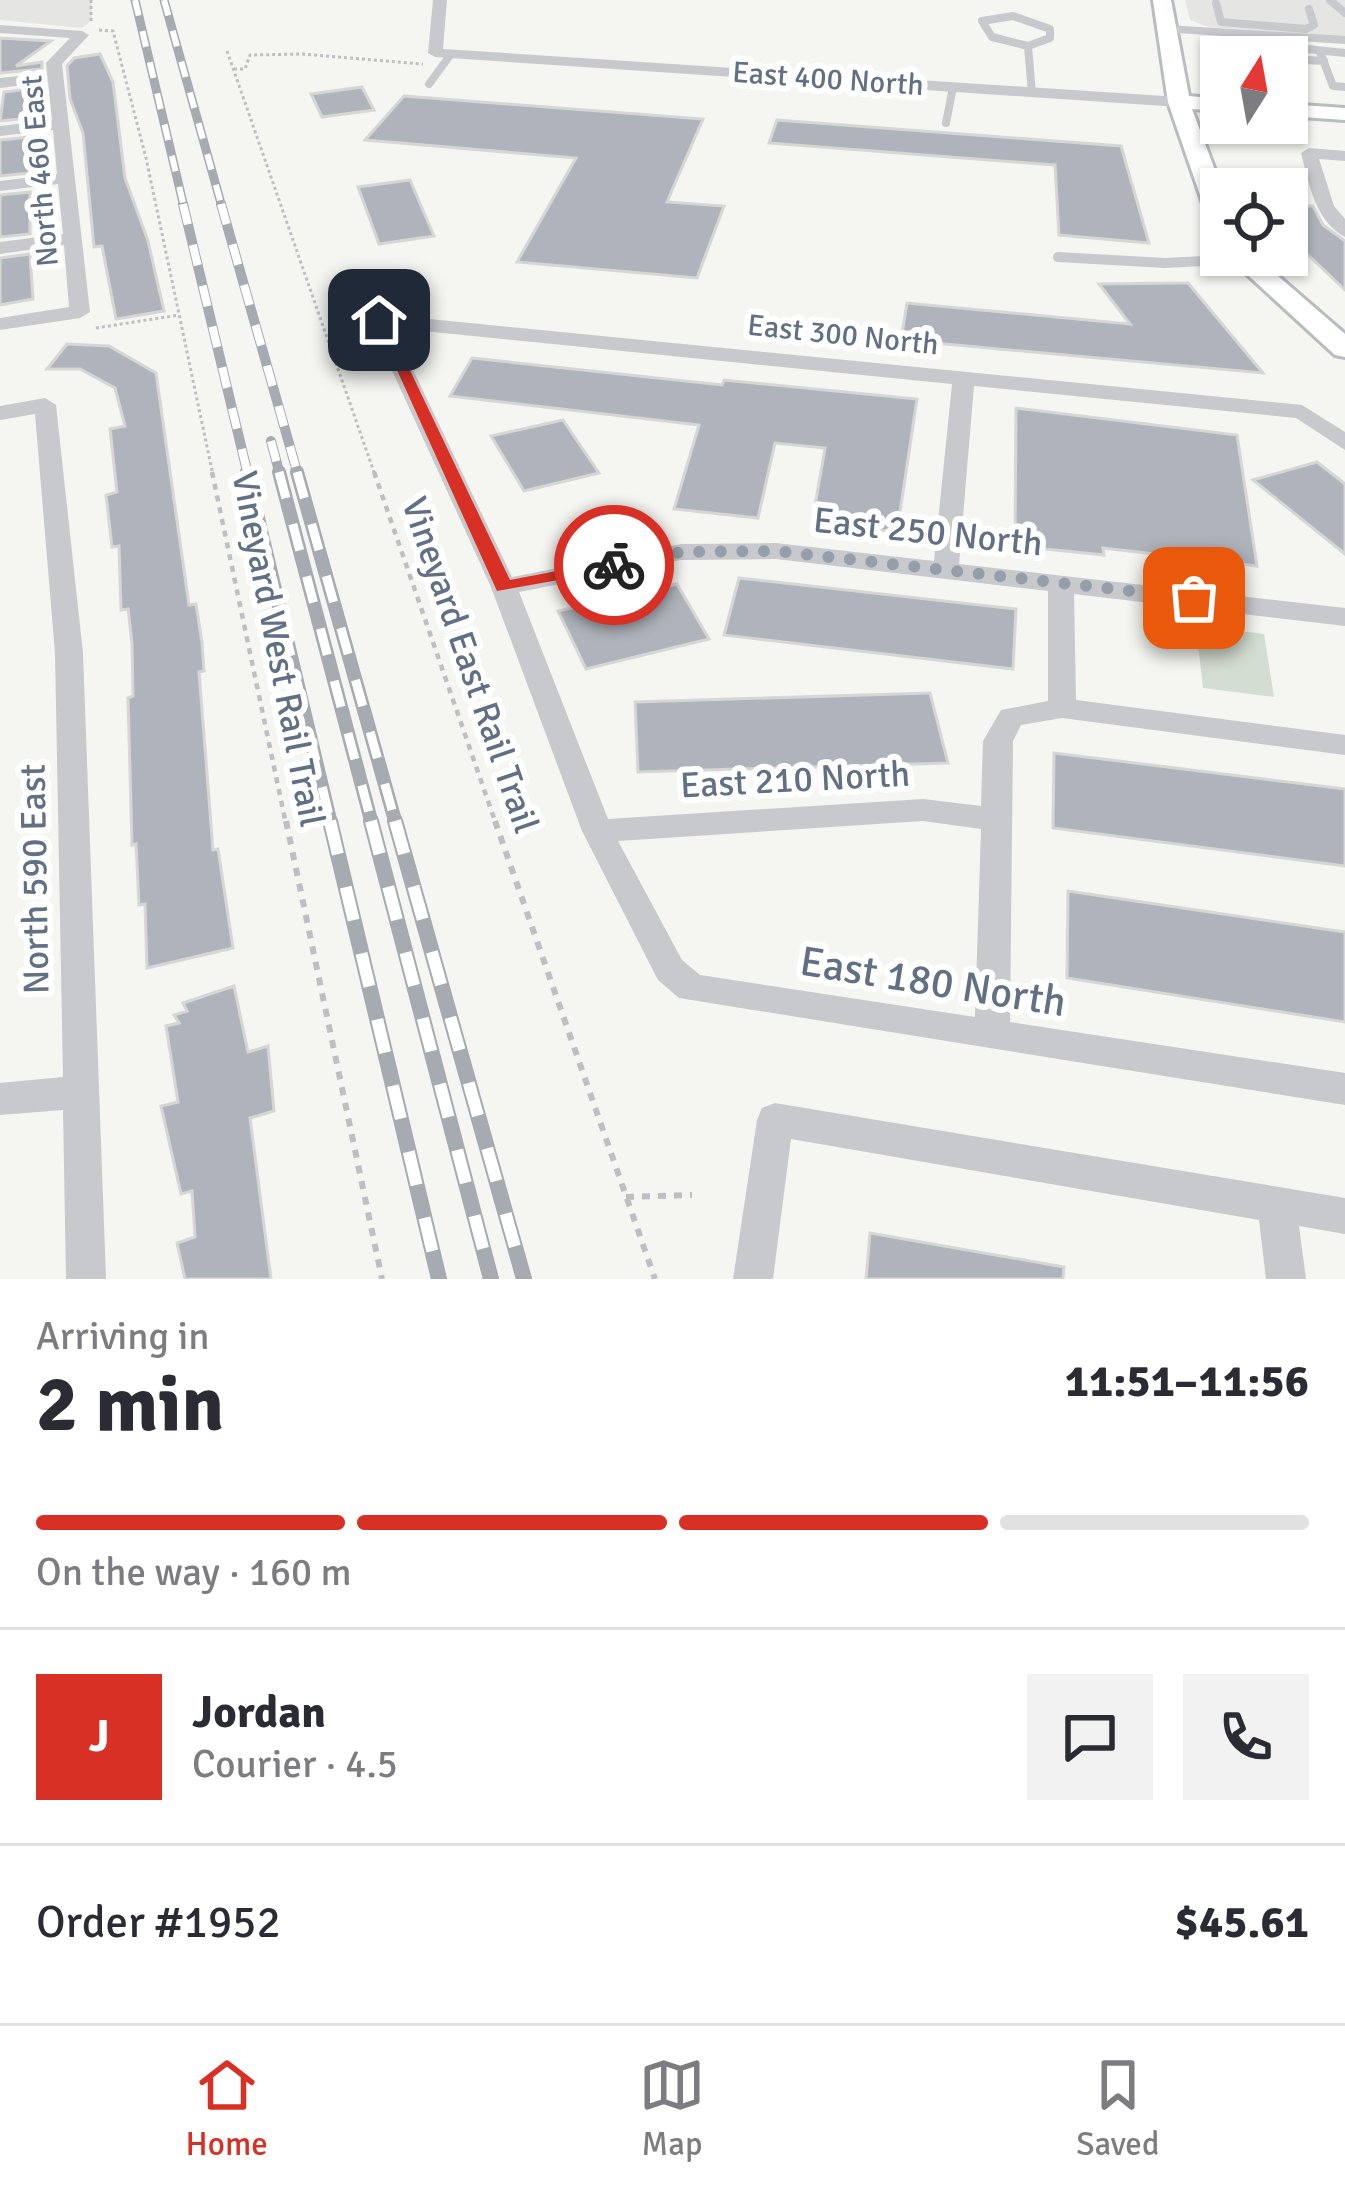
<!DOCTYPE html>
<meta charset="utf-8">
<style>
:root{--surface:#fff;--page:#f2f2f3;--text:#2b2b33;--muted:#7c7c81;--line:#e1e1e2;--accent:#d93025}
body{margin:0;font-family:Signika,sans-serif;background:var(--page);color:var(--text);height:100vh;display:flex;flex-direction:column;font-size:45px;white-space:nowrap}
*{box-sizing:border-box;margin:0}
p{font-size:39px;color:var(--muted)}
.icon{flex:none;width:66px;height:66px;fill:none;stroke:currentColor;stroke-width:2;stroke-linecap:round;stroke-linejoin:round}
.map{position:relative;height:1279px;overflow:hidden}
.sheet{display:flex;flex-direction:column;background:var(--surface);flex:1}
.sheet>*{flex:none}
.needle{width:78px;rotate:11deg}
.buttons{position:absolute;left:1200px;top:36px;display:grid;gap:24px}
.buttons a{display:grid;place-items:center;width:108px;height:108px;border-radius:0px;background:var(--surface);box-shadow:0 3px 9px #0004;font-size:60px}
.pin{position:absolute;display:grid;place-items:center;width:102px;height:102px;color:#fff;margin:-51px;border-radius:24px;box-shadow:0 6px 18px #0006}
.courier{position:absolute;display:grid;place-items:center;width:120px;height:120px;margin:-60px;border:9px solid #d93025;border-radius:50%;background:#fff;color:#222;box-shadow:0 3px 15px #0007}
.summary em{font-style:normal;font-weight:700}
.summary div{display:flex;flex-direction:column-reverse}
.summary{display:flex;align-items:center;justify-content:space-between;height:204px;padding:0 36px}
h1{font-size:78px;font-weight:700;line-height:90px}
.bar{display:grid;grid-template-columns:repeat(4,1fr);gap:18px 12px;align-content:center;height:144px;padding:0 36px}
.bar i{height:15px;border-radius:9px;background:var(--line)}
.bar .on{background:var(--accent)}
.bar p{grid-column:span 4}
.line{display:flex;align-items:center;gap:30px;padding:0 36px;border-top:3px solid var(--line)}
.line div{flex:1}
.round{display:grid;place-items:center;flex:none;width:126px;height:126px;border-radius:0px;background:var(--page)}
.menu{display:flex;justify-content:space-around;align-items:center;height:168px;border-top:3px solid var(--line);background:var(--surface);font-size:33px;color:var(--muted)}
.menu a{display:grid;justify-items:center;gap:6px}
.menu .on{color:var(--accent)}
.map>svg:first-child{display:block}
.built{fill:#e5e6e4}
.green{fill:#d4ddd2}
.building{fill:#afb4bc;stroke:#d6d6d4;stroke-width:3}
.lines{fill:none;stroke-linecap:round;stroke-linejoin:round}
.secondary-casing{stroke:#b9bcc1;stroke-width:6}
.path-far2{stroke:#bebfc2;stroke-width:3;stroke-dasharray:3 3;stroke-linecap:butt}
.path-far1{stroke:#bebfc2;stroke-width:4.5;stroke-dasharray:6 6;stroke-linecap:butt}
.path{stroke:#bebfc2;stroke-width:6;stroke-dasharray:8 8;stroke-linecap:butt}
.lane-far1{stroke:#c7c9cd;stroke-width:8}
.lane{stroke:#c7c9cd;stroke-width:10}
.street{fill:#c7c9cd;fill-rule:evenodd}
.secondary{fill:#fff;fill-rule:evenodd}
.rail-far3-casing{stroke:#a6aab1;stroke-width:9}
.rail-far2-casing{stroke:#a6aab1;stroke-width:10}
.rail-far1-casing{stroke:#a6aab1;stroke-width:14}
.rail-casing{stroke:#a6aab1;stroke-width:16}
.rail-far3{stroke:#fff;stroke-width:6;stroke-dasharray:16;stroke-linecap:butt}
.rail-far2{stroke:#fff;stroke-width:8;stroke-dasharray:21;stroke-linecap:butt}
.rail-far1{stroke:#fff;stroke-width:9;stroke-dasharray:27;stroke-linecap:butt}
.rail{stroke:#fff;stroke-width:12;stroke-dasharray:34;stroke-linecap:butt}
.route{fill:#d93025}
.done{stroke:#959faa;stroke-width:12;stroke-dasharray:0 21.6}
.labels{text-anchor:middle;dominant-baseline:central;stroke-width:12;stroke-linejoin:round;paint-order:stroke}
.far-street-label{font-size:30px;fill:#627084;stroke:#fff}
.street-label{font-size:36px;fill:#627084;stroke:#fff}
.near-street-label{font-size:42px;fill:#627084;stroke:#fff}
</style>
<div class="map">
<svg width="1345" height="1279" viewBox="0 0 1345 1279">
<rect width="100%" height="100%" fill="#f5f5f1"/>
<path class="built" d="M 0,0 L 91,0 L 92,20 L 82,28 L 0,20 Z
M 1185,0 L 1345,0 L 1345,37 L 1208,27 L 1190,20 Z"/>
<path class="green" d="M 1196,626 L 1264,634 L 1274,697 L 1203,688 Z"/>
<path class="building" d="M 0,38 L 51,41 L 16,66 L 42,62 L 42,69 L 0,73 Z
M 100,54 L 113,82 L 125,178 L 148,241 L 164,311 L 116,319 L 102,246 L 94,247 L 83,133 L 70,99 L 67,66 L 74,58 Z
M 44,87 L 45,94 L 31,95 L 31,118 L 0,121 L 4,92 Z
M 362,87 L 374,110 L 322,117 L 311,94 Z
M 404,96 L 703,119 L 667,202 L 724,206 L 697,278 L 517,262 L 576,158 L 365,140 Z
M 777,120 L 1121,146 L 1149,243 L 1059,235 L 1055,165 L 769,143 Z
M 31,137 L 31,173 L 0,176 L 0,140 Z
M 410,180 L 434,236 L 379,244 L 358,187 Z
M 30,192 L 30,234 L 0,237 L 0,195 Z
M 1287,206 L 1313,206 L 1323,225 L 1345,241 L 1345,290 L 1287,235 Z
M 30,254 L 33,299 L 0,305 L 0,258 Z
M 1175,283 L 1188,283 L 1263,373 L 901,340 L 907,303 L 1130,324 L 1099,284 Z
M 67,344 L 109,346 L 156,373 L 189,605 L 196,604 L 202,643 L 204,671 L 199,672 L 213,850 L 218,849 L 233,948 L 147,968 L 145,904 L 139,905 L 136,844 L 132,845 L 128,698 L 133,696 L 132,643 L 128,609 L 121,610 L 119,546 L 112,547 L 106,495 L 117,492 L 110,429 L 125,426 L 115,388 L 80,369 L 47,369 Z
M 472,358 L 722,385 L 724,380 L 917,399 L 897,532 L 812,523 L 825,448 L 775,443 L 758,518 L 674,509 L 699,425 L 450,396 Z
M 1016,408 L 1237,435 L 1257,566 L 1103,548 L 1104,555 L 1015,546 Z
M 563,420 L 599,473 L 524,491 L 491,436 Z
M 1317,462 L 1345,484 L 1345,554 L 1253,480 Z
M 739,578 L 1016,609 L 1013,669 L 724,635 Z
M 677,584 L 709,639 L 586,669 L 558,611 Z
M 930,693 L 948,763 L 638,772 L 635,702 Z
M 1054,753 L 1345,789 L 1345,866 L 1053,828 Z
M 1068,891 L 1345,932 L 1345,1022 L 1067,978 Z
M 234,986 L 248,1052 L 268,1046 L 274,1111 L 250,1118 L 271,1279 L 185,1279 L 177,1243 L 195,1237 L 192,1191 L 181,1194 L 161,1106 L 178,1102 L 166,1026 L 179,1023 L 174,1015 L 187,1011 L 183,1003 Z
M 870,1233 L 1064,1267 L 1063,1279 L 866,1279 Z"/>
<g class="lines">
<g class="secondary-casing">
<path id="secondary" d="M 1153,0 L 1171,0 L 1189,96 L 1221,99 L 1221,111 L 1192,109 L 1222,189 L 1221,228 L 1209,221 L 1168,102 Z
M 1287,104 L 1345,108 L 1345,120 L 1287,116 Z
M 1226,255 L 1254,255 L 1345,334 L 1345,357 L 1335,355 Z"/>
</g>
<path class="path-far2" d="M 91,0 L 91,21
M 99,30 L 113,31 L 146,158 L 213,475
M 227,51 L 375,475
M 234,69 L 245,69 L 250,55 L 303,54 L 423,64
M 96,328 L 179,315"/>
<path class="path-far1" d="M 212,472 L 286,824
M 374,472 L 496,824"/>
<path class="path" d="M 286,821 L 382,1279
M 495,821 L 655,1279
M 626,1197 L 692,1195"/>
<path class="lane-far1" d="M 1330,0 L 1345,13
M 1216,3 L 1221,22 L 1306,29 L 1314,25 L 1309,9
M 1013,16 L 1050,29 L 1050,38 L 1028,46 L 992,37 L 982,21 Z
M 1028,46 L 1032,93
M 1320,52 L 1333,86 L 1345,87
M 1256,57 L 1226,54 L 1223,40 L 1345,53
M 1287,59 L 1324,61
M 429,84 L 451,54
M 946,123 L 953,87"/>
<path class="lane" d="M 1058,257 L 1165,263 L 1243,259"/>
<path class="street" d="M 433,0 L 447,0 L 443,49 L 1179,97 L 1187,102 L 1179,107 L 435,57 L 428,53 Z
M 0,25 L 82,31 L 89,35 L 62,64 L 90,312 L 80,318 L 0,330 L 0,318 L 69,307 L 64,245 L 0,254 L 0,242 L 63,234 L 58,184 L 0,191 L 0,181 L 57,174 L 53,130 L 0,136 L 0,126 L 52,120 L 48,82 L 0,88 L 0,78 L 47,73 L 46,63 L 70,38 L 0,33 Z
M 1167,25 L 1345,36 L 1345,44 L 1162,32 L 1160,29 Z
M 1309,148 L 1345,151 L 1345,161 L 1319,159 L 1334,206 L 1345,219 L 1345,237 C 1315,221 1309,184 1301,153 Z
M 379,314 L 1302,405 L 1345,432 L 1345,450 L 1296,418 L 974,386 L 959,564 L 1345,608 L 1345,626 L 1074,594 L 1076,700 L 1345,735 L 1345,755 L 1062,718 L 1021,725 L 1013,741 L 1010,1022 L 1345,1073 L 1345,1105 L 679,998 L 658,980 L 582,831 L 491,587 L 369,320 ZM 393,328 L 952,384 L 934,561 L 776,543 L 681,544 L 512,577 ZM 776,559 L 1048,591 L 1048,701 L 1001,710 L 983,741 L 981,806 L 923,799 L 608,819 L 519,592 L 681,560 ZM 923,821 L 981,829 L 975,1017 L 700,975 L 682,960 L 618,841 Z
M 45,398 L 56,405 L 83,653 L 106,1279 L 66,1279 L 63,1110 L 0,1115 L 0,1083 L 63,1077 L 55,653 L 35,414 L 0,420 L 0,406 Z
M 775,1103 L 1345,1198 L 1345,1234 L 1299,1226 L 1306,1279 L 1266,1279 L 1259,1220 L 791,1139 L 773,1279 L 733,1279 L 757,1120 L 762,1108 Z"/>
<use href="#secondary" class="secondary"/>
<g class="rail-far3-casing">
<path id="rail-far3" d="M 135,0 L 184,207
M 164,0 L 222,207"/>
</g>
<g class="rail-far2-casing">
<path id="rail-far2" d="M 183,204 L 248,475
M 221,204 L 298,475
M 271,441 L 280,475"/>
</g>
<g class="rail-far1-casing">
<path id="rail-far1" d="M 247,472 L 331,824
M 279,472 L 372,824
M 297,472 L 396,824"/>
</g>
<g class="rail-casing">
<path id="rail" d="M 330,821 L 439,1279
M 371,821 L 491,1279
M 395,821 L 524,1279"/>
</g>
<use href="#rail-far3" class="rail-far3"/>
<use href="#rail-far2" class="rail-far2"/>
<use href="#rail-far1" class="rail-far1"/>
<use href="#rail" class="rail"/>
</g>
<path class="route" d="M 373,317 L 386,320 L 510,580 L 614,560 L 620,561 L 620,569 L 497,591 Z"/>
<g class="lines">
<path class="done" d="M 614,565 L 681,552 L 776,551 L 1194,598"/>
</g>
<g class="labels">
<g class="far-street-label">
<text transform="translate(828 79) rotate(4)">East 400 North</text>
<text transform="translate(40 171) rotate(-95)">North 460 East</text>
<text transform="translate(843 335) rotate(6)">East 300 North</text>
</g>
<g class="street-label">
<text transform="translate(928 532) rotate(6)">East 250 North</text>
<text transform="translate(278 649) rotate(79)">Vineyard West Rail Trail</text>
<text transform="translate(470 665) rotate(71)">Vineyard East Rail Trail</text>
<text transform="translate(795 780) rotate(-3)">East 210 North</text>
<text transform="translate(35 879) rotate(-91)">North 590 East</text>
</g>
<g class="near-street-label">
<text transform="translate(933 982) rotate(9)">East 180 North</text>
</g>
</g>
</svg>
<div class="buttons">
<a><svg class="needle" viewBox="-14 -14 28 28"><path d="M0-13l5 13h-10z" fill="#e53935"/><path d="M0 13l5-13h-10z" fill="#7c7c81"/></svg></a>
<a><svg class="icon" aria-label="locate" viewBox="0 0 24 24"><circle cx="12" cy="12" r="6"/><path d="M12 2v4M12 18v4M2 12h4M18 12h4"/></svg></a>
</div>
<div class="pin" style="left:1194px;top:598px;background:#ea580c"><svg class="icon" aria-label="bag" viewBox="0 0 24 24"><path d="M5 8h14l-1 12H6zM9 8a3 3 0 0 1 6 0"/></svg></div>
<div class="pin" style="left:379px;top:320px;background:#1f2937"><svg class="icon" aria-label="home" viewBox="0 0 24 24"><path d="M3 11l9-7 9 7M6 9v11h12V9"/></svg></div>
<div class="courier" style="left:614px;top:565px"><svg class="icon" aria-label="bike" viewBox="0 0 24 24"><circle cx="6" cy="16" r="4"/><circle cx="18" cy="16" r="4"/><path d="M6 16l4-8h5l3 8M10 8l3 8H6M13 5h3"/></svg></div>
</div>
<section class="sheet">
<div class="summary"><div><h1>2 min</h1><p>Arriving in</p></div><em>11:51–11:56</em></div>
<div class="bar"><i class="on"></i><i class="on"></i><i class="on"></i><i></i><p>On the way · 160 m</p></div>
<div class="line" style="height:216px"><b class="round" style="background:var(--accent);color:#fff">J</b><div><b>Jordan</b><p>Courier · 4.5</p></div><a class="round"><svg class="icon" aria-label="chat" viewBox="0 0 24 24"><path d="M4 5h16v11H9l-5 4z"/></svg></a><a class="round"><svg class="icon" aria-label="phone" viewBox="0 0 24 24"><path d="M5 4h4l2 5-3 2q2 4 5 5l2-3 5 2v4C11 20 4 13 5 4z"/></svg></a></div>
<div class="line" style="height:156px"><div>Order #1952</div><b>$45.61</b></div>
</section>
<nav class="menu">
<a class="on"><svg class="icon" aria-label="home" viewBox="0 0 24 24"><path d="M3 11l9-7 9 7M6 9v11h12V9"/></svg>Home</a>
<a><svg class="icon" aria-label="map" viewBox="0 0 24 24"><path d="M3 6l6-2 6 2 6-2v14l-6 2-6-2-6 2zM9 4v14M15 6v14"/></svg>Map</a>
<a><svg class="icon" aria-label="saved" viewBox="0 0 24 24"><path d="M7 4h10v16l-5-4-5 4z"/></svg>Saved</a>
</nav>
